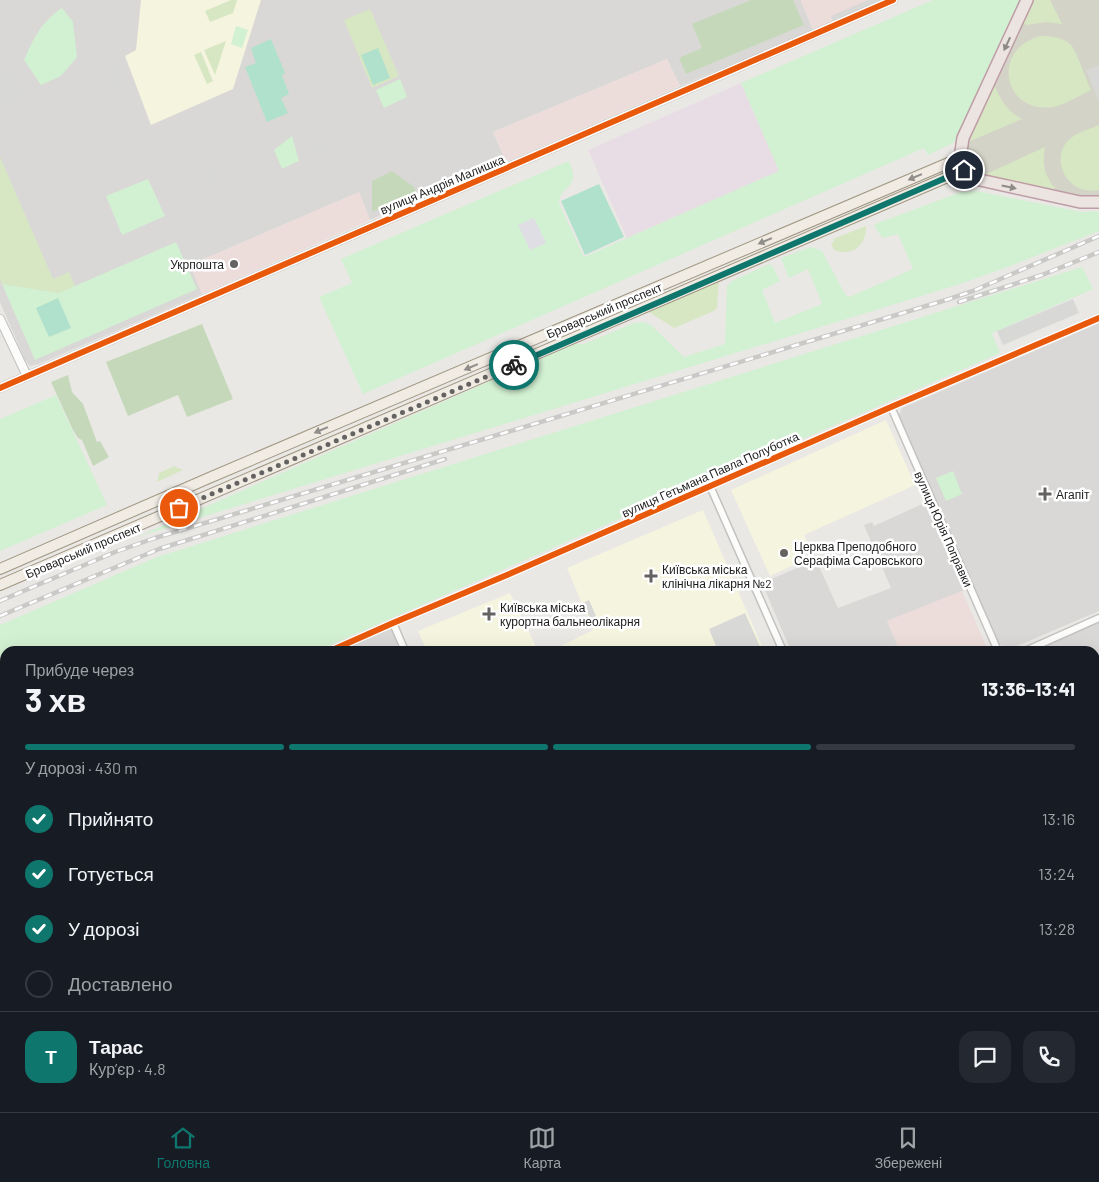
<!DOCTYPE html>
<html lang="uk">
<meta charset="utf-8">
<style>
:root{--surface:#171b24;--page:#242831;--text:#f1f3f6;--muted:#9ea1a6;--line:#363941;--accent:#0f766e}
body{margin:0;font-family:Barlow,sans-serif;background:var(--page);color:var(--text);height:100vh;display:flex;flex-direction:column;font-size:19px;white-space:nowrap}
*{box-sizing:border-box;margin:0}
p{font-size:16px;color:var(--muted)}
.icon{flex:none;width:28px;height:28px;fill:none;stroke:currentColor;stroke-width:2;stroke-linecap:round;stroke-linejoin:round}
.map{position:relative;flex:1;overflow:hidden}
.drawer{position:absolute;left:0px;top:646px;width:1100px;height:466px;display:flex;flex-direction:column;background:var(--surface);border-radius:15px 15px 0 0;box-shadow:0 5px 20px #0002}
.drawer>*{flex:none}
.pin{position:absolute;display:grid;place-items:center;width:42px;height:42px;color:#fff;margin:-21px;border:2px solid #fff;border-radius:50%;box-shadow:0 1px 5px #0007}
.courier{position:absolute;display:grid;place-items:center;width:50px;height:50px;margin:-25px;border:4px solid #0f766e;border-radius:50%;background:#fff;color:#222;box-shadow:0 1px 6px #0007}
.head em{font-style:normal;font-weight:700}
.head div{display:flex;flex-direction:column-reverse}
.head{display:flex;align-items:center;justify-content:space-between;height:85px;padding:0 25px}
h1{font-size:32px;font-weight:700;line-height:38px}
.bar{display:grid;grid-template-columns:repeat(4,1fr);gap:8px 5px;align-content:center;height:60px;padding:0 25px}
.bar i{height:6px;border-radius:4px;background:var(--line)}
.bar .selected{background:var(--accent)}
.bar p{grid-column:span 4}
.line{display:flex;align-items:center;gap:12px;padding:0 25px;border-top:1px solid var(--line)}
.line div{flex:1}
.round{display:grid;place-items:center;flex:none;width:52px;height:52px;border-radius:15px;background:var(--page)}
ol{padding:0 25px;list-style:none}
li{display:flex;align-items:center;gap:15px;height:55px}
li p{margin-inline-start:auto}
li .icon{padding:5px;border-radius:50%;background:var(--accent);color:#fff;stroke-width:4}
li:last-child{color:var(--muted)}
li i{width:28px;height:28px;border:2px solid var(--line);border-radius:50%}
.tabs{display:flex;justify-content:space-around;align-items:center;height:70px;border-top:1px solid var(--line);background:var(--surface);font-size:14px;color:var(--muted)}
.tabs a{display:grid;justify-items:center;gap:2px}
.tabs .selected{color:var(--accent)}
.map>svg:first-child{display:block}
.residential{fill:#d9d8d6}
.commercial{fill:#ecdcda}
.industrial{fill:#e8dde4}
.education{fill:#f5f4df}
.religious{fill:#d8d8d6}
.construction{fill:#d3d3c7}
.grass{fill:#d7e7c3}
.forest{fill:#c5d9ba}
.park{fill:#d2f0d2}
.pitch{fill:#b0e1cc}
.plaza{fill:#dfdee4}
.pier{fill:#d7d7d5}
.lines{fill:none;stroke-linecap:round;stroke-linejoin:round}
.minor-casing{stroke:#c3c2c1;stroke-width:9}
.tertiary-casing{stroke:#c3c2c1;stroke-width:10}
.primary-casing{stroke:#9f9682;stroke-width:12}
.trunk-casing{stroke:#bf9da7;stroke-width:14}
.minor{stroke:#fcfcfb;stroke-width:6}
.tertiary{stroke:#fcfcfb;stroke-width:8}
.primary{stroke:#f0ebe3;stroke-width:10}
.trunk{stroke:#ece4e1;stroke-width:11}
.rail-casing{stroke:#c9c9c8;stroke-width:4.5}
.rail{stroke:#fff;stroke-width:2.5;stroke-dasharray:8;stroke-linecap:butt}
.cycleway-casing{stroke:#fff;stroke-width:9}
.cycleway{stroke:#e8590c;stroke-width:6}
.oneway{fill:#8e8a88}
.oneway2{fill:#918e89}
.done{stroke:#646362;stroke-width:5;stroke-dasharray:0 9}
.route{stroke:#0f766e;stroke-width:6}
.poi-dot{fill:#646362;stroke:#fff;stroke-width:2}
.labels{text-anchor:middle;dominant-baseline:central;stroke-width:5;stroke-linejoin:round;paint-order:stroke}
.street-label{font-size:12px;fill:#1c1c1c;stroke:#fff}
.poi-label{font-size:12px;fill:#1c1c1c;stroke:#fff;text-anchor:start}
</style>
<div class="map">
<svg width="1099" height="1112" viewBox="0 0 1099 1112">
<rect width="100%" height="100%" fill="#eae8e5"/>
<path class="residential" d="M 0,0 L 802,0 L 801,1 L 813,30 L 680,86 L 667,59 L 493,132 L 506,162 L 370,220 L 359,192 L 190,265 L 202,294 L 39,364 L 30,366 L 25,360 L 0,302 Z
M 1099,323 L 1099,611 L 1010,649 L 999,644 L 898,417 L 902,408 Z
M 929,501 L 967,589 L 887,621 L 900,651 L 791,651 L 762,583 L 816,560 L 838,608 L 891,588 L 864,525 L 872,522 L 874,526 Z
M 1099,622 L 1099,873 L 1095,864 L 1095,651 L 1032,651 Z
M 393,627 L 403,651 L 339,651 Z
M 5,796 L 5,866 L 0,855 L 0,798 Z
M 0,875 L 5,887 L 5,1075 L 0,1078 Z
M 1095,905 L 1099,906 L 1099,1112 L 993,1112 L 991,1108 L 1095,1108 Z
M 5,1084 L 5,1108 L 100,1108 L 102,1112 L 0,1112 L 0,1086 Z
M 110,1108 L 331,1108 L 333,1112 L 112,1112 Z
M 378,1108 L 596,1108 L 592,1112 L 380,1112 Z
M 633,1108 L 985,1108 L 987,1112 L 623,1112 Z"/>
<path class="commercial" d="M 802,0 L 881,0 L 813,30 L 801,1 Z
M 667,59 L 680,86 L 506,162 L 493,132 Z
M 359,192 L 370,220 L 202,294 L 190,265 Z
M 962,591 L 986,646 L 974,651 L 900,651 L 887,621 Z
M 1095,1008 L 1099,1017 L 1099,1070 L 1095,1072 Z"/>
<path class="industrial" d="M 741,83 L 780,171 L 627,238 L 588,150 Z"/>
<path class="education" d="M 141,0 L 261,0 L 233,89 L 151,125 L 125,56 L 136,50 Z
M 886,420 L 915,485 L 804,535 L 810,548 L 794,555 L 798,563 L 770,576 L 731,490 Z
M 703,510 L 764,651 L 551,651 L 593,630 L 567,568 Z
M 510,593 L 538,651 L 427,651 L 418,631 Z"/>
<path class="religious" d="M 868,0 L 882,0 L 833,21 L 831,16 Z
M 114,58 L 127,91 L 118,94 L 105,62 Z
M 14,71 L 26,97 L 1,108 L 0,77 Z
M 331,139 L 334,145 L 304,158 L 302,152 Z
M 211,166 L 219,186 L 211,190 L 202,170 Z
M 1073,299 L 1079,313 L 1003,345 L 997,331 Z
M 589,600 L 600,625 L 594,627 L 583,603 Z
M 745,613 L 762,651 L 718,651 L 709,629 Z
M 1099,1081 L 1099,1112 L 1063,1112 L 1061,1108 L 1095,1108 L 1095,1083 Z"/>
<path class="construction" d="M 1031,0 L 1099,0 L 1099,200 L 1088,201 L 975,173 L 964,148 Z"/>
<path class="grass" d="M 231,0 L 237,0 L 233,13 L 210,22 L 205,11 Z
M 1033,0 L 1050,0 L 1062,24 L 1046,22 L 1026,25 L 1023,23 Z
M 370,9 L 399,76 L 372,88 L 344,20 Z
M 1040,36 C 1050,36 1064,37 1071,45 C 1077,52 1086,80 1091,90 C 1080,95 1063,106 1052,107 C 1004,114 990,50 1040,36 Z
M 226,41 L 215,75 L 204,50 Z
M 201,52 L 213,81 L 207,84 L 194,55 Z
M 991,87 L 995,87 C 1001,101 1008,112 1022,119 L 968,142 L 966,139 Z
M 1099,125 L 1099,190 C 1066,197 1048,156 1071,138 C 1078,132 1090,129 1099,125 Z
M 1045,147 C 1042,162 1044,176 1055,188 L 1053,191 L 984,175 Z
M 0,157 L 53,279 L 69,272 L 75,286 L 59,293 L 2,284 L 0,279 Z
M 866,226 C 867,244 852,258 834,250 L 831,243 L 834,242 L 833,239 Z
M 719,281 L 717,308 L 714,311 L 674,328 L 649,312 Z
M 174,466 L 183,470 L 157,482 L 159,473 Z"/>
<path class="forest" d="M 751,0 L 793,0 L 804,25 L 686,74 L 679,58 L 702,48 L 692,24 Z
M 392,171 L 414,187 L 417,193 L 372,212 L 372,181 Z
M 202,324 L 233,399 L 187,417 L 178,395 L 128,416 L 106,362 Z
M 68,375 L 72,392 L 83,404 L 97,442 L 100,441 L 109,457 L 93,466 L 82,440 L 78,438 L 73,430 L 51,382 Z"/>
<path class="park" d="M 933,0 L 1021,0 L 958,137 L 953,143 L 928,155 L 924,148 L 363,394 L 319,297 L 352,283 L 341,259 L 569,161 C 582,190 560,184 559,203 L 584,257 L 779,171 L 741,83 Z
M 62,8 L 73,22 L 77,57 L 61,76 L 41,85 L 24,60 C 34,38 41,22 62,8 Z
M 236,26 L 248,30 L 242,48 L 231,44 Z
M 400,79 L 407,97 L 384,108 L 376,90 Z
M 292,136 L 299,161 L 282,169 L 274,150 Z
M 148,179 L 165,216 L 122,235 L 106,196 Z
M 976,191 L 1082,212 L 1099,211 L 1099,231 L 1005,268 L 957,285 L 137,537 L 574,344 L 584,344 L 634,323 L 643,322 L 651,325 L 684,357 L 725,344 L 727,286 L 732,281 L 769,264 L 773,267 L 780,281 L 762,290 L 775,323 L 822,304 L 808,269 L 789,278 L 781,258 L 811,247 L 822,251 L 845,294 L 849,297 L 913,269 L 898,234 L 883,238 L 875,228 L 875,224 L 961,192 Z
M 176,242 L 197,289 L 35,360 L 2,284 L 59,293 Z
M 1082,267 L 1093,289 L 992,333 L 1000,353 L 316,651 L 5,651 L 4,785 L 0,776 L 0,625 L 157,557 Z
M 56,395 L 107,505 L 0,551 L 0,419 Z
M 953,471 L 962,494 L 946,501 L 936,478 Z"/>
<path class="pitch" d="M 271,39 L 285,73 L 282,75 L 289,94 L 281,98 L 288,113 L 267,122 L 245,67 L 256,63 L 251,48 Z
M 378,48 L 390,78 L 373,85 L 361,55 Z
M 599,184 L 624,237 L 585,255 L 561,201 Z
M 58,298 L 71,328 L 49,337 L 36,308 Z"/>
<path class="plaza" d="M 534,218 L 546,243 L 530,250 L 518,225 Z"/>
<path class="pier" d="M 1099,65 L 1099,102 L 1086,70 Z"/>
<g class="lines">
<g class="minor-casing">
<path id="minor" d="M 891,407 L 998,651
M 710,486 L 783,651
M 393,623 L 405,651
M 330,651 L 393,623 L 507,575 L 891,407 L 1099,318
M 1025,651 L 1099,618
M 0,794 L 5,791
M 0,863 L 5,874
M 1095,872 L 1099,881
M 1095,900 L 1099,898
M 0,1081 L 5,1078
M 105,1108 L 107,1112
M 339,1108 L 341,1112
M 373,1108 L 375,1112
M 610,1112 L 620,1108"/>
</g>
<g class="tertiary-casing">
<path id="tertiary" d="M 0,319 L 27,376
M 0,388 L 893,0"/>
</g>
<g class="primary-casing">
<path id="primary" d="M 0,569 L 209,478 L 960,158
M 0,585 L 964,170"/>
</g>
<g class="trunk-casing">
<path id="trunk" d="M 1027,0 L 963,138 L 960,158 L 964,170 L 972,177 L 980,180 L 1080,202 L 1099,202"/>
</g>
<use href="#minor" class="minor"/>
<use href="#tertiary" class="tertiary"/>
<use href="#primary" class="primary"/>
<use href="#trunk" class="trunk"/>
<g class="rail-casing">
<path id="rail" d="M 959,302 L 1042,275 L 1099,252
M 0,601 L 115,552 L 155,538 L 946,300 L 973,291 L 1099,236
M 0,616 L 159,549 L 445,459"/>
</g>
<use href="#rail" class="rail"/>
<g class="cycleway-casing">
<path id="cycleway" d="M 0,388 L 893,0
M 330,651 L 393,623 L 507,575 L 891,407 L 1099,318"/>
</g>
<use href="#cycleway" class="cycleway"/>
</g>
<defs><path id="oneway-solid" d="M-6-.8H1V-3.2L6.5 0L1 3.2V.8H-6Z" transform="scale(1.25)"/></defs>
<g class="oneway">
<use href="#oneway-solid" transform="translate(1007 44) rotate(115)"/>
<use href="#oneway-solid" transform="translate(1009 187) rotate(12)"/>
</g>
<g class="oneway2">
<use href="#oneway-solid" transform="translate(915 177) rotate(157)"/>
<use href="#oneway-solid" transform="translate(765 241) rotate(157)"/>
<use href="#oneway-solid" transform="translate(471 367) rotate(157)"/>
<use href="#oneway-solid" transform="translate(321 430) rotate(157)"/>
</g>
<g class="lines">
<path class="done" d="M 179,508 L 514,365"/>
<path class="route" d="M 514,365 L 964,170"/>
</g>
<g class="poi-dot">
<circle cx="234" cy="264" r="5"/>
<path d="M1042.5 486.5h5v5h5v5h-5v5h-5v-5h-5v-5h5z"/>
<circle cx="784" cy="553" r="5"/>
<path d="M648.5 568.5h5v5h5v5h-5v5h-5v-5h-5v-5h5z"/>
<path d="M486.5 606.5h5v5h5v5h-5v5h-5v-5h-5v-5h5z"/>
</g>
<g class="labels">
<g class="street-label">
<text transform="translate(442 184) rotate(-23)">вулиця Андрія Малишка</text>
<text transform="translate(604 310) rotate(-23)">Броварський проспект</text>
<text transform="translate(710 474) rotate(-24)">вулиця Гетьмана Павла Полуботка</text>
<text transform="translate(944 529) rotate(66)">вулиця Юрія Поправки</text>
<text transform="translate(83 550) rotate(-23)">Броварський проспект</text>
</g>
<g class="poi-label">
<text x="224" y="264" text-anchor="end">Укрпошта</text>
<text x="1056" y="494">Агапіт</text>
<text x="794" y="546">Церква Преподобного<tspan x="794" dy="14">Серафіма Саровського</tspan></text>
<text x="662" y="569">Київська міська<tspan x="662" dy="14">клінічна лікарня №2</tspan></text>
<text x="500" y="607">Київська міська<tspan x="500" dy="14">курортна бальнеолікарня</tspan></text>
</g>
</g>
</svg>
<div class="pin" style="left:179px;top:508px;background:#ea580c"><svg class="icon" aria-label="bag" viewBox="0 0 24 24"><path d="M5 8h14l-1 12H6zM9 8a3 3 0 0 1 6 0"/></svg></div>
<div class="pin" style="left:964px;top:170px;background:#1f2937"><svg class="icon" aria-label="home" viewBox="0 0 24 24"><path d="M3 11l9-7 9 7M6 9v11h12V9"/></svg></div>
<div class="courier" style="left:514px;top:365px"><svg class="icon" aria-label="bike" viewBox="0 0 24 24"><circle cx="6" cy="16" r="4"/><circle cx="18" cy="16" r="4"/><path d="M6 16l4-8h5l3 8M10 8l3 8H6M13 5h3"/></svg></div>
<section class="drawer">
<div class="head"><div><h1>3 хв</h1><p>Прибуде через</p></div><em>13:36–13:41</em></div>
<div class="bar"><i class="selected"></i><i class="selected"></i><i class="selected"></i><i></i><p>У дорозі · 430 m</p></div>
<ol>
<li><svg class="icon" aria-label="check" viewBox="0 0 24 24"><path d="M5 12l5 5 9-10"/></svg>Прийнято<p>13:16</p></li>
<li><svg class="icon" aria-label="check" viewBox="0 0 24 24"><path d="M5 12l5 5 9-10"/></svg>Готується<p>13:24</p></li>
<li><svg class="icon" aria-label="check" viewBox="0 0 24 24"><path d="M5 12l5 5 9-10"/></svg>У дорозі<p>13:28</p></li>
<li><i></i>Доставлено</li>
</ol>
<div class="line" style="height:90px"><b class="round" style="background:var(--accent);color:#fff">Т</b><div><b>Тарас</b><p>Кур’єр · 4.8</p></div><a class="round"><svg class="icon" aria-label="chat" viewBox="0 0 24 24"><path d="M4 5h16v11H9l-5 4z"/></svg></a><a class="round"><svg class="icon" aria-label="phone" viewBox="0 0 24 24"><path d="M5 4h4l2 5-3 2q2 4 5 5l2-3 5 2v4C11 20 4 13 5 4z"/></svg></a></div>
</section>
</div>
<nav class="tabs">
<a class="selected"><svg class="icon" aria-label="home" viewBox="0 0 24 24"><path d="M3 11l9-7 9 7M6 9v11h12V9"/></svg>Головна</a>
<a><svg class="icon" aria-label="map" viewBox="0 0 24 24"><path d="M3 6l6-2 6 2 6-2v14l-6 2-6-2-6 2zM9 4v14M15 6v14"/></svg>Карта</a>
<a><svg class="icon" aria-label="saved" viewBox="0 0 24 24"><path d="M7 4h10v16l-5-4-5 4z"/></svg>Збережені</a>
</nav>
